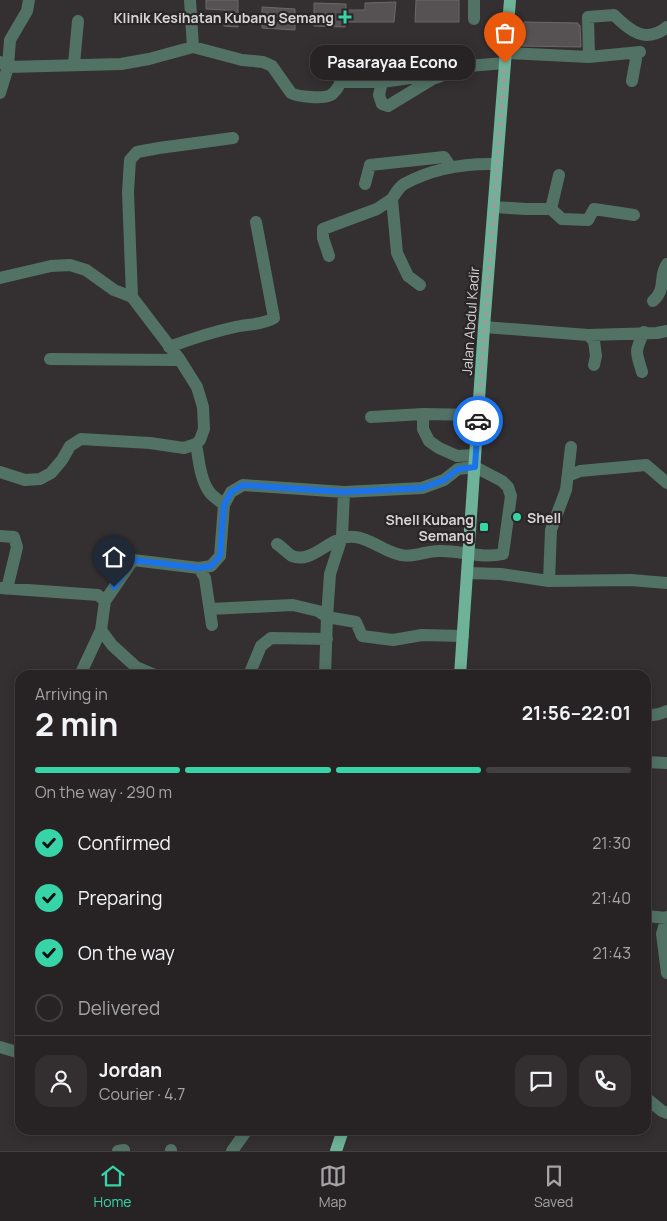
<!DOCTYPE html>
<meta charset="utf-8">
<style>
:root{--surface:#272324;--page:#332f31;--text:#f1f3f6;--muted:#a4a4a6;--line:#434041;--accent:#36d4a7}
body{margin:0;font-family:Manrope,sans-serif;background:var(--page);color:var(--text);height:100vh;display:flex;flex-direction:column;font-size:19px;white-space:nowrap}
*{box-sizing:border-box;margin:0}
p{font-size:16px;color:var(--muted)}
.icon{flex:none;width:28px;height:28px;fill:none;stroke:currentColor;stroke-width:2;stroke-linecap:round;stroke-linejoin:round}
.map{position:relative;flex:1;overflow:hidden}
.panel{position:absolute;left:15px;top:670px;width:636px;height:465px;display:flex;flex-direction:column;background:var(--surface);border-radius:15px;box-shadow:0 2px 12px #0003,0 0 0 1px var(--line)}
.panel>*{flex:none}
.pin{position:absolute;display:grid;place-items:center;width:42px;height:42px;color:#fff;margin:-51px -21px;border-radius:50% 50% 50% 0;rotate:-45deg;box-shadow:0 0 5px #0007}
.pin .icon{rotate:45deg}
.courier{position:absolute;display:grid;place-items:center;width:50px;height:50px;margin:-25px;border:4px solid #1a73e8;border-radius:50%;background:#fff;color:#222;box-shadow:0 1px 6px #0007}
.bubble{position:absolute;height:35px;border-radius:15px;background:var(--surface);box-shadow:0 2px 12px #0003,0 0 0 1px var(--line);font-size:16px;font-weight:700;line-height:35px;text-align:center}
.summary em{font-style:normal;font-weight:700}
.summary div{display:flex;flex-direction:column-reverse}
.summary{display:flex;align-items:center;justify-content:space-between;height:85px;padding:0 20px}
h1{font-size:32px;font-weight:700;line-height:38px}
.bar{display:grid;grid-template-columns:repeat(4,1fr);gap:8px 5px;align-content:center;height:60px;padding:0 20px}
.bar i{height:6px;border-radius:4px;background:var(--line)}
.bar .active{background:var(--accent)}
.bar p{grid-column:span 4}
.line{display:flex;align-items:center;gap:12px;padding:0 20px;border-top:1px solid var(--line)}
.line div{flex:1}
.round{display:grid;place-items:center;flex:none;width:52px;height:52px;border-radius:15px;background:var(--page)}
ol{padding:0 20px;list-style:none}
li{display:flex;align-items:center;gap:15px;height:55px}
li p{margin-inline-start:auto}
li .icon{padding:5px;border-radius:50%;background:var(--accent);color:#111;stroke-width:4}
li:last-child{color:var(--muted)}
li i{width:28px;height:28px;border:2px solid var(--line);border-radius:50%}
.tab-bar{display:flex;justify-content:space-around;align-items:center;height:70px;border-top:1px solid var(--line);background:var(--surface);font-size:14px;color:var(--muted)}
.tab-bar a{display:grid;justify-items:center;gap:2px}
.tab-bar .active{color:var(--accent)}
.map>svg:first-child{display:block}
.building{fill:#565152;stroke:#6d6769}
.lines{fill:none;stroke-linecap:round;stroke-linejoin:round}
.minor{stroke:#527266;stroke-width:12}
.major{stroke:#6eb399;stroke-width:12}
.done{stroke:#9d9a9b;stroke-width:5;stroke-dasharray:0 9}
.route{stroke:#1a73e8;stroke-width:6}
.poi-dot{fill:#36d4a7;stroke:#2a2527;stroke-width:2}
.labels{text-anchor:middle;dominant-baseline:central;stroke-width:4.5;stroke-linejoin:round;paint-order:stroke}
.poi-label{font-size:14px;font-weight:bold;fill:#d6d3d4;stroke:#2a2527;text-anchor:end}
.street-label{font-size:14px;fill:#d6d3d4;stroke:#2a2527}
</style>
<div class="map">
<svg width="667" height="1151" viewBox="0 0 667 1151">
<rect width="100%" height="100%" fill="#342f30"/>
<path class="building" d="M 206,0 L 238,0 L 238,27 L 224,26 L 225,10 L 206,9 Z
M 416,0 L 459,0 L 459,22 L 415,22 Z
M 396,2 L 394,22 L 346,22 L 345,27 L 314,26 L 314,3 L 346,4 L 346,10 L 365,10 L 365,3 Z
M 262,7 L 295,9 L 295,30 L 262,28 Z
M 524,22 L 578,23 L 578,25 L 580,25 L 581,47 L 522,46 Z"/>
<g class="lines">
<path class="minor" d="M 190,0 L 193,47
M 474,0 L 474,19
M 506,53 L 589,57 L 640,52
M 589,57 L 588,17 L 614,15 C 630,31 646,44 667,27
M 0,62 L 8,67 L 121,64 L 149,59 L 193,47 L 242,60 L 263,62 L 272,66 L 291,93 C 299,97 323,99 331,95 C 336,92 338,87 341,82 L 332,65
M 74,64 L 78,21
M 632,81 L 636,59 L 632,53
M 341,82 L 382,82 L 410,78 L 435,78 L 468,66 L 505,63
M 382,82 L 379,95 L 382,104 L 388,106 L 434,78
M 0,93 L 8,67 L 10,40 L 27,11 L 29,0
M 365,184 L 370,165 L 444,157 L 450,166
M 494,207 L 526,209 L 551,209 L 562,219 L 588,220 L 594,209 L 634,215
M 551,209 L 559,175
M 329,256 L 323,238 L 323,229 L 377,209 L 392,199
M 0,278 L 51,266 L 70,265 L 86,270 L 114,290 L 132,297 L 180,360 L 197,387 L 203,407 L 204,429 L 200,440 L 196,444 L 184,448 L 150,443 L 81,439 L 70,446 L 62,460 L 51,473 L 40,479 L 25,480 L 0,472
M 420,285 L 408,276 L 397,253 L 392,199 C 395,194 399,187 404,184 C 433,168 465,163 497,164
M 132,297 L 128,192 L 130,160 L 137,152 L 159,148 L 233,138
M 653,301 C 667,289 658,277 667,264
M 484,327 L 588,335 L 657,333 L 667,331
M 588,335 L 594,341 L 596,356 L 594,365
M 169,347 C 191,339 212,332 235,327 C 247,324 263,325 274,318 L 256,222
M 50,359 L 180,360
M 642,372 C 636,351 634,353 644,332
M 423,414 L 423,429 L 429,441 L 439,448 L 457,456 L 475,455
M 371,417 L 423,414 L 478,415
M 196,444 C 199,460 200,481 211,494 C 215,498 220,501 224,505
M 568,476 L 580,471 L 646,465 L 667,483
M 344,492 L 342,537 L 330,574 L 327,617 L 356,622 L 362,636 L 393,640 L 422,635 L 463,636
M 0,536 L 14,537 L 17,547 L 7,589
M 199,568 L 205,578 L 212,625
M 467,573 L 501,574 L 549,581 L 631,580 L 667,583
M 549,581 L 551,530 L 566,490 L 571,447
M 0,588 L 98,595 L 105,601
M 210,609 L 293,605 L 318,611 L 327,617 L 325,675
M 101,630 L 112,645 L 136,667 L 155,675
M 80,675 L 101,630 L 105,601 L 133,560 L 199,568 L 211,566 L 220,556 L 224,505 L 231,492 L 243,485 L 344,492 L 422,488 L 444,480 L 458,469 L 475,467 L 502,481 L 508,487 L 511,496 L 503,554 C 481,559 460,550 438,551 C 426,551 412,558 401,555 C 384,552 372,539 355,537 C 332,533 313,565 292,556 C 287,553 282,547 277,544
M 249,675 L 261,646 L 271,638 L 327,639
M 646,716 L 659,714 L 667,711
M 646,762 L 667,763
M 646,916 L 667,918
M 667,917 L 662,934 L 667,973
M 0,1047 L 20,1053
M 646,1098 L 662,1111 L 667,1113
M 118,1151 L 124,1150
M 171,1151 L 171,1150
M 232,1151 L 247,1130"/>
<path class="major" d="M 460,675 L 484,327 L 510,0
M 336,1151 L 343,1130"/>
</g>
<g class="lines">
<path class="done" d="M 478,421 L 505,63"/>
<path class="route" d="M 114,587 L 133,560 L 199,568 L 211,566 L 220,556 L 224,505 L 231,492 L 243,485 L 344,492 L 422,488 L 444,480 L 458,469 L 475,467 L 478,421"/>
</g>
<g class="poi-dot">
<path d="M342.5 9.5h5v5h5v5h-5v5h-5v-5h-5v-5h5z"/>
<circle cx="517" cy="517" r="5"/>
<rect x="479" y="522" width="10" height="10" rx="2.5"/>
</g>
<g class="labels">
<g class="poi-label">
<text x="334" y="17">Klinik Kesihatan Kubang Semang</text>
<text x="527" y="517" text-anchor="start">Shell</text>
<text x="474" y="519">Shell Kubang<tspan x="474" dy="16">Semang</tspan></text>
</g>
<g class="street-label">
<text transform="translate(470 321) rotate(-86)">Jalan Abdul Kadir</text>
</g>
</g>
</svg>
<div class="pin" style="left:505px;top:63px;background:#ea580c"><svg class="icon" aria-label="bag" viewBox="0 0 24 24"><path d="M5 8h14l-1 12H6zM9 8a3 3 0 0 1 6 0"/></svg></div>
<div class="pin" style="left:114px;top:587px;background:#1f2937"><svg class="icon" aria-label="home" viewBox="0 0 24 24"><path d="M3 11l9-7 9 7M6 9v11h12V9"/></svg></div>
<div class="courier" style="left:478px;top:421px"><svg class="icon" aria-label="car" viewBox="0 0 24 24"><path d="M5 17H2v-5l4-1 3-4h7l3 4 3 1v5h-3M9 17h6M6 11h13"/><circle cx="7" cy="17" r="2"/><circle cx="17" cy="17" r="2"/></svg></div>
<div class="bubble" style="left:310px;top:45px;width:165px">Pasarayaa Econo</div>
<section class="panel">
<div class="summary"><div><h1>2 min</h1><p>Arriving in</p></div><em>21:56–22:01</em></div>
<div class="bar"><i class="active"></i><i class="active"></i><i class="active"></i><i></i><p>On the way · 290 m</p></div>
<ol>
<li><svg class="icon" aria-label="check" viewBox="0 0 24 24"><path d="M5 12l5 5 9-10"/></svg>Confirmed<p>21:30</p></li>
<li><svg class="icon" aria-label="check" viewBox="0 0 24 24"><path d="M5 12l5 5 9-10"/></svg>Preparing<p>21:40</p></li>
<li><svg class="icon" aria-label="check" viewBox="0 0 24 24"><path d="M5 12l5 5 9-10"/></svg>On the way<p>21:43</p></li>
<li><i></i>Delivered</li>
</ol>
<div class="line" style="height:90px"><a class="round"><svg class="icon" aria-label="person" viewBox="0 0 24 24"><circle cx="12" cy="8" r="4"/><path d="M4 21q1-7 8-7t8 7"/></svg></a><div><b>Jordan</b><p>Courier · 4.7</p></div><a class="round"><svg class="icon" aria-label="chat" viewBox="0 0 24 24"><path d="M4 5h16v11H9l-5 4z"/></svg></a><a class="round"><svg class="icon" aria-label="phone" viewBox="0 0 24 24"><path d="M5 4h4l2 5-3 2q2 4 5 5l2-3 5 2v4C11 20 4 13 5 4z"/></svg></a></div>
</section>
</div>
<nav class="tab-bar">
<a class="active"><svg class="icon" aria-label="home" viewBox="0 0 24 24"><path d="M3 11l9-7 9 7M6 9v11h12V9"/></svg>Home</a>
<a><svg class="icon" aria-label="map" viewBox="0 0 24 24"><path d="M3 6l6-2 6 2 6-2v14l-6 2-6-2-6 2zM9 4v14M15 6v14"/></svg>Map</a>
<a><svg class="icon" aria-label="saved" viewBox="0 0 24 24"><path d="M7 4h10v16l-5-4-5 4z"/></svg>Saved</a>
</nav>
